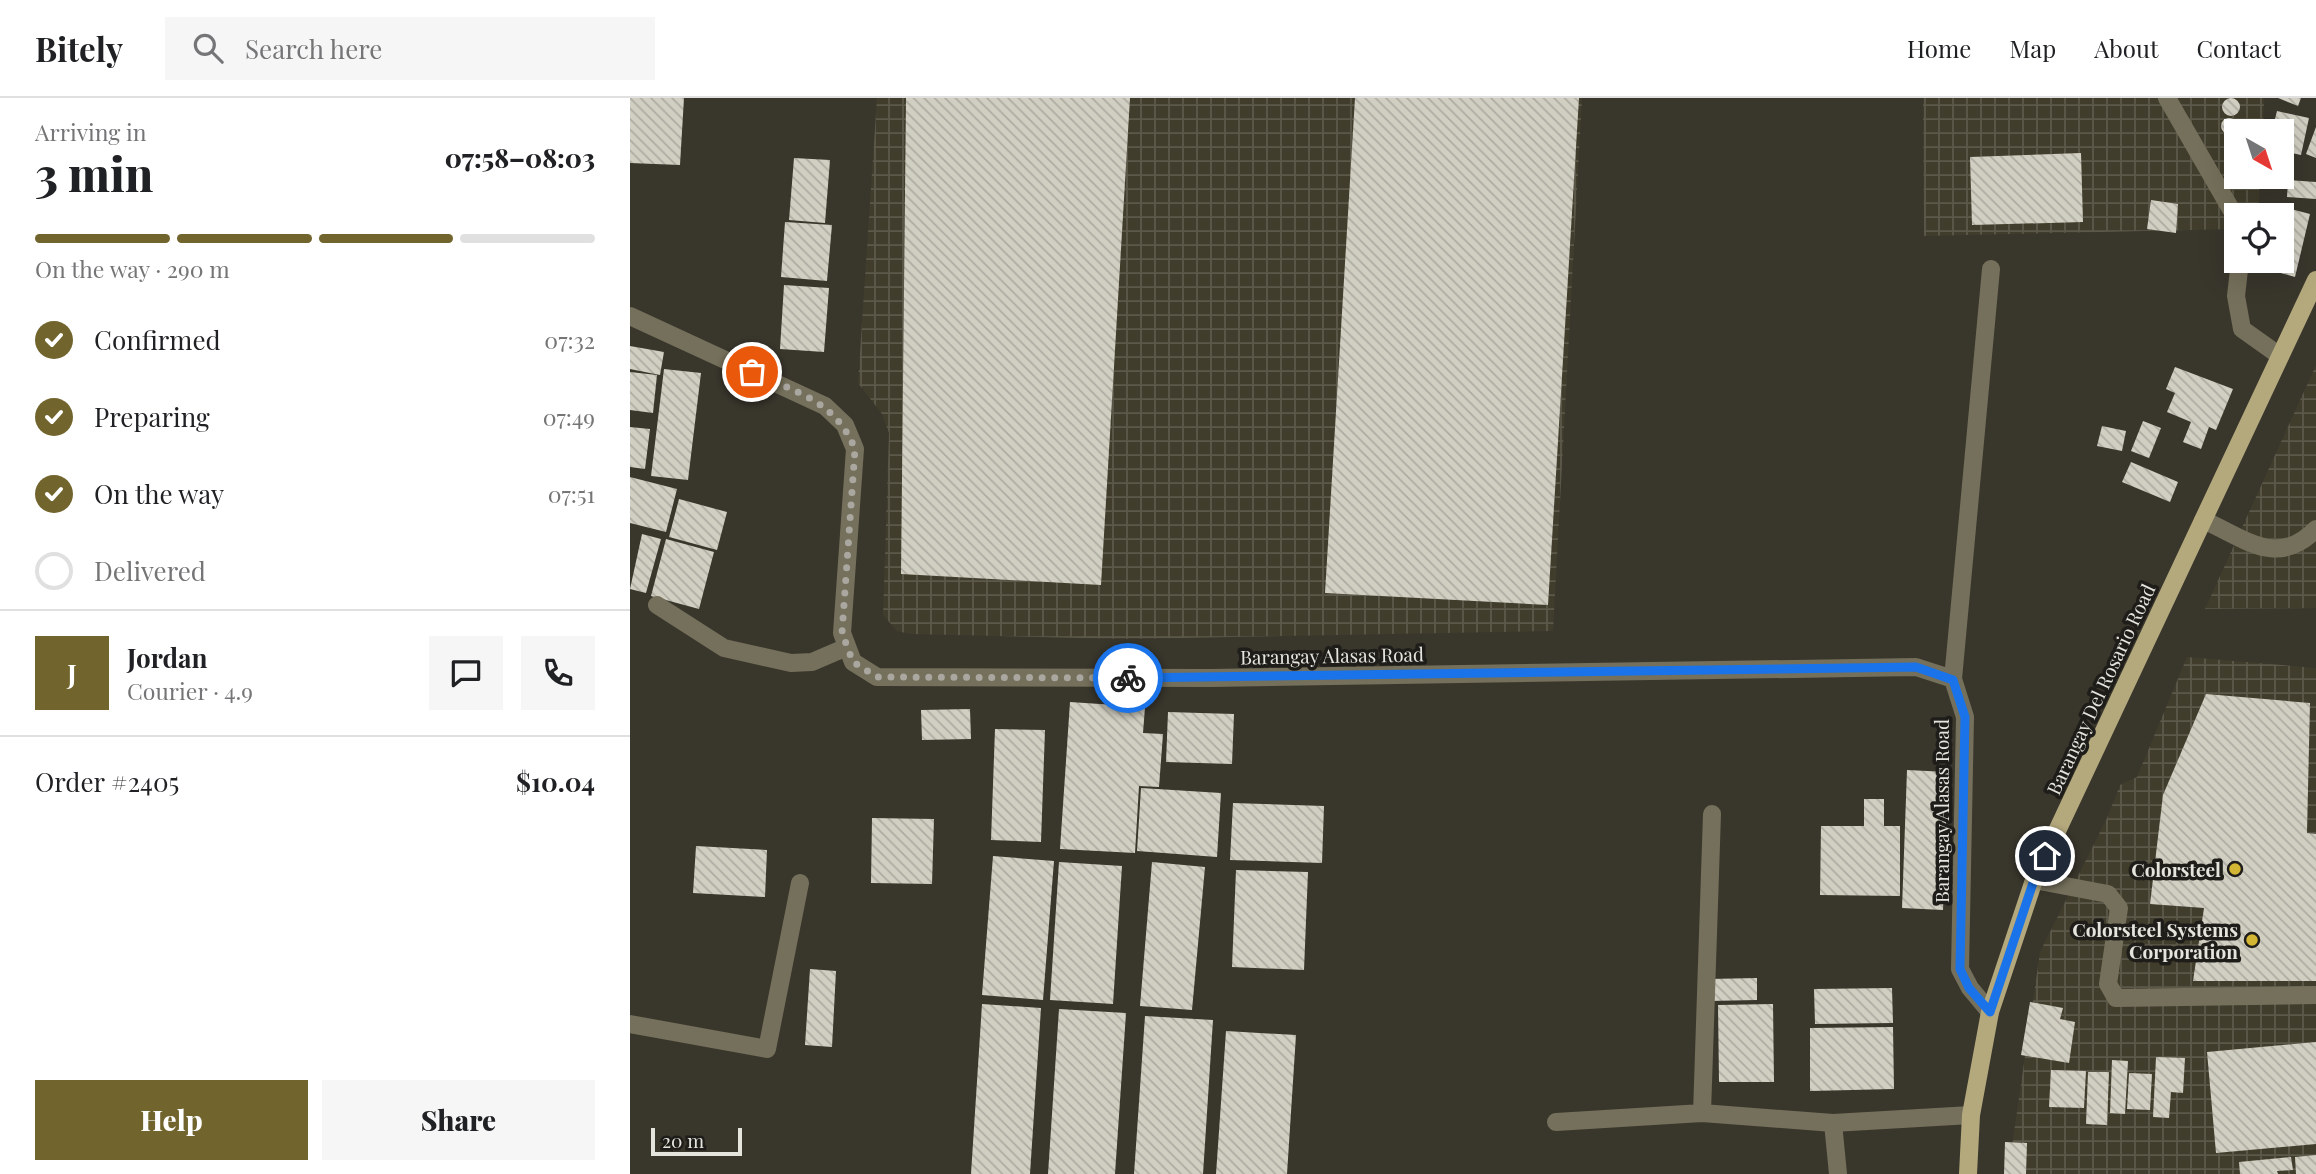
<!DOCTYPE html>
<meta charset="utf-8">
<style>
:root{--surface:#fff;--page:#f6f6f6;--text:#202124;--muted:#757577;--line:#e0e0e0;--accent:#71642c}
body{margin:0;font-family:"Playfair Display",serif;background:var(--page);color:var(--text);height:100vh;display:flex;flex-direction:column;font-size:26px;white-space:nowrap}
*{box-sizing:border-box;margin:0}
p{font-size:23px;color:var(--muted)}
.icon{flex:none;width:38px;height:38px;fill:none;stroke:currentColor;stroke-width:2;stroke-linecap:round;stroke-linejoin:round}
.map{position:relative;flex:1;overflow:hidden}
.drawer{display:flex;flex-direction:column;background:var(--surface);width:630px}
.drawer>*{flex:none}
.needle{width:46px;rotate:141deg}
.buttons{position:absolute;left:1594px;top:21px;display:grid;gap:14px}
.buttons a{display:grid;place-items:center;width:70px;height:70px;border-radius:0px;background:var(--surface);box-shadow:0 7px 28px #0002;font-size:35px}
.scale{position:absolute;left:21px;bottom:18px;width:91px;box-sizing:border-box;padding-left:7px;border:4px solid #e5e4dd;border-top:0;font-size:19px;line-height:24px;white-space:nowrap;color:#e5e4dd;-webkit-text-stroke:5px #1f1d19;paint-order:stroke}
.pin{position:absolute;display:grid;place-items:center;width:60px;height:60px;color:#fff;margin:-30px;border:4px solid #fff;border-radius:50%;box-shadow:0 2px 7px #0007}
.courier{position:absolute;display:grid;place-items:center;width:70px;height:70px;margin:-35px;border:5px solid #1a73e8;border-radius:50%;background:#fff;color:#222;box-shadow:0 2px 9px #0007}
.head em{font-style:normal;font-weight:800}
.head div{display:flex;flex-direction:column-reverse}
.head{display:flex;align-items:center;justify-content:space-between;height:119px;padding:0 35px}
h1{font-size:46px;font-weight:800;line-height:52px}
.bar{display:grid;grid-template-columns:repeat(4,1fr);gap:10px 7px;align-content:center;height:84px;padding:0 35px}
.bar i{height:9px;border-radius:5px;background:var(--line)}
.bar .active{background:var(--accent)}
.bar p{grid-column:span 4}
.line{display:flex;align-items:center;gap:18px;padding:0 35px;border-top:2px solid var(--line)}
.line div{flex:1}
.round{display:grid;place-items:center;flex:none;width:74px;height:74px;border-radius:0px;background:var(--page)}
ol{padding:0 35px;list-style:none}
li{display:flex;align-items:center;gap:21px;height:77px}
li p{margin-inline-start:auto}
li .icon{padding:7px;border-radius:50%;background:var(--accent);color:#fff;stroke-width:4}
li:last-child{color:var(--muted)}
li i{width:38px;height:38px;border:4px solid var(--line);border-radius:50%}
.action{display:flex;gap:14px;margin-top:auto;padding:14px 35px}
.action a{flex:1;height:80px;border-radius:0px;background:var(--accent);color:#fff;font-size:28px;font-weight:800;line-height:80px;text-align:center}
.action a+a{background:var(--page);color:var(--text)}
header{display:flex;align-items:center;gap:42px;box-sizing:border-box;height:98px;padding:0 35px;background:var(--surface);border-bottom:2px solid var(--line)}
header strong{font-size:33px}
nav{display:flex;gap:38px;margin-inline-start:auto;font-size:24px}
.search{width:490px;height:63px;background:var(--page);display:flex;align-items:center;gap:18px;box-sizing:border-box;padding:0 24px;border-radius:0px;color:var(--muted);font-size:26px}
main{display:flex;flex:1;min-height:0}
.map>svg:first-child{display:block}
.industrial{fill:url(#industrial-grid)}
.building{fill:url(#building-back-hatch)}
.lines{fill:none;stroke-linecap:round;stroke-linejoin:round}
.minor{stroke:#75705b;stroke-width:18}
.major{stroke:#b4a87d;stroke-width:18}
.done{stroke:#a9a79f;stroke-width:7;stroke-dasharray:0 12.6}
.route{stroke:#1a73e8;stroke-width:9}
.poi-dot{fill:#d4b635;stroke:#1f1d19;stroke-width:2.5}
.labels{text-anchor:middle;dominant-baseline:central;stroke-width:7;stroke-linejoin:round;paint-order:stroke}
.street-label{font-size:19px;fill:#e5e4dd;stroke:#1f1d19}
.poi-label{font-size:19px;font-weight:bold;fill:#e5e4dd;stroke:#1f1d19;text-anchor:end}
</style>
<header>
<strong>Bitely</strong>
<div class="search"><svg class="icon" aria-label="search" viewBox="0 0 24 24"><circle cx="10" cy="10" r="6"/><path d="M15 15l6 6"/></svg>Search here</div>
<nav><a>Home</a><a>Map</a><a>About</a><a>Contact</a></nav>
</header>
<main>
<section class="drawer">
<div class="head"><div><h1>3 min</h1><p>Arriving in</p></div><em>07:58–08:03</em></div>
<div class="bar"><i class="active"></i><i class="active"></i><i class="active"></i><i></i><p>On the way · 290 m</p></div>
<ol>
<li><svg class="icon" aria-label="check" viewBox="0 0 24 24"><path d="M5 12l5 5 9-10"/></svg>Confirmed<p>07:32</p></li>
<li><svg class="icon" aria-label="check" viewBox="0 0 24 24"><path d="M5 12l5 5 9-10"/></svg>Preparing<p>07:49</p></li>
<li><svg class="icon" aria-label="check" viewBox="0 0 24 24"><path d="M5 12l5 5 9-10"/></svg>On the way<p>07:51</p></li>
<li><i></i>Delivered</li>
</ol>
<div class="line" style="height:126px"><b class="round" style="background:var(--accent);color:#fff">J</b><div><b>Jordan</b><p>Courier · 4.9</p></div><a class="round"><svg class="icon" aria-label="chat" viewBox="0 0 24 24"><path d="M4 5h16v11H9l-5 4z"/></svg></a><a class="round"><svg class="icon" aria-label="phone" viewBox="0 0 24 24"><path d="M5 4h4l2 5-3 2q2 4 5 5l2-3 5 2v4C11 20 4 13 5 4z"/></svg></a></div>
<div class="line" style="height:91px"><div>Order #2405</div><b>$10.04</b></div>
<div class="action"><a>Help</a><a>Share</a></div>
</section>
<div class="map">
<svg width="1686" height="1076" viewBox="0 0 1686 1076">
<defs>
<pattern id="industrial-grid" width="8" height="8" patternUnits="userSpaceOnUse" patternTransform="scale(1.75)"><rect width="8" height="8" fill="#413d2c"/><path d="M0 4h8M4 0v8" fill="none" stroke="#5c594a"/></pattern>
<pattern id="building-back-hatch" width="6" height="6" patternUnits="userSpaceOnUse" patternTransform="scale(1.75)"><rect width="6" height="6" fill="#d1cec2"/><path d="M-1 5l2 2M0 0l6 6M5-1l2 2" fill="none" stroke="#aeaca2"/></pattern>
</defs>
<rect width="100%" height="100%" fill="#39362c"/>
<path class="industrial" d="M 247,0 L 952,0 L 923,533 L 497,541 L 280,536 L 267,533 L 253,517 L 259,335 L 252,316 L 228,285 Z
M 1293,0 L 1634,0 L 1633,33 L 1606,33 L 1606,79 L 1630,79 L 1628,117 L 1606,117 L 1606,131 L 1294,138 Z
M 1686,267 L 1686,510 L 1575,511 Z
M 1557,559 L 1686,570 L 1686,1076 L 1378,1076 L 1410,854 L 1477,720 L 1490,687 L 1507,679 Z"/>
<path class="building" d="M 0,0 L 54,0 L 50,67 L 0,65 Z
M 276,0 L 500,0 L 471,487 L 271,476 Z
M 725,0 L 949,0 L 918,507 L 695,495 Z
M 1648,0 L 1671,0 L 1668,8 Z
M1592 9a9 9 0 1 1 18 0a9 9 0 1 1-18 0Z
M 1647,13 L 1679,20 L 1671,57 L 1652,53 L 1652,33 L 1642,33 Z
M1591 28a8 8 0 1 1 16 0a8 8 0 1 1-16 0Z
M 1686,29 L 1686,60 L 1676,56 Z
M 1451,55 L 1453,124 L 1342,127 L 1340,59 Z
M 164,60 L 200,62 L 195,125 L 159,122 Z
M 1658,82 L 1686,84 L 1686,101 L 1657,99 Z
M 1521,102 L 1548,106 L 1546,135 L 1517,131 Z
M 1638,105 L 1680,116 L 1665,179 L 1632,170 L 1634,163 L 1652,163 L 1652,117 L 1634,117 Z
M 155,124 L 202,127 L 197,183 L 151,179 Z
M 154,187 L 199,190 L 194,254 L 150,251 Z
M 0,248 L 34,254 L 30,277 L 0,271 Z
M 1545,269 L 1603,291 L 1586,332 L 1579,329 L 1571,351 L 1553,344 L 1561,324 L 1537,314 L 1545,295 L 1536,291 Z
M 34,271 L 71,275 L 58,382 L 21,378 Z
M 0,274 L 27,277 L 23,315 L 0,312 Z
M 1513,323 L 1531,330 L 1519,360 L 1501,353 Z
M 1472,328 L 1496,333 L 1492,353 L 1467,348 Z
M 0,329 L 20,331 L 15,371 L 0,369 Z
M 1501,364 L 1548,384 L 1540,404 L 1492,384 Z
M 0,379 L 47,391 L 36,434 L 0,425 Z
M 49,401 L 97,414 L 87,452 L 39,439 Z
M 12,436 L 31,441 L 16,495 L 0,491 Z
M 36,441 L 84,454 L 69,511 L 21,498 Z
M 1576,596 L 1680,605 L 1677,735 L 1686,736 L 1686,883 L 1563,883 L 1574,810 L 1520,806 L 1533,697 Z
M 440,604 L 515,609 L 513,635 L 533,636 L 529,689 L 509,688 L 505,755 L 430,751 Z
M 340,611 L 341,641 L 292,642 L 291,612 Z
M 538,614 L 604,616 L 602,666 L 536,664 Z
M 365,631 L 415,632 L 411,744 L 361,742 Z
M 1277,672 L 1318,674 L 1313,812 L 1272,810 Z
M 511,690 L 591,695 L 587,759 L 507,753 Z
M 1234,701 L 1254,701 L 1254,728 L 1270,728 L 1270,798 L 1190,797 L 1191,728 L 1234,728 Z
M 603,705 L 694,708 L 692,765 L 600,762 Z
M 242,720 L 304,721 L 302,786 L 241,785 Z
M 66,748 L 137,752 L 135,799 L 63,795 Z
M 363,758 L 424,763 L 413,902 L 352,897 Z
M 429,764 L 492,768 L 483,906 L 420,902 Z
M 522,764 L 575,769 L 562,912 L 510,908 Z
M 606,772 L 678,774 L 674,872 L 602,869 Z
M 180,871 L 206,873 L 202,949 L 175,947 Z
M 1127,880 L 1127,902 L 1079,903 L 1079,881 Z
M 1262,890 L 1263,925 L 1185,926 L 1184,891 Z
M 1400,904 L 1433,910 L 1430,921 L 1445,924 L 1439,965 L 1391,957 Z
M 352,906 L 411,910 L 400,1076 L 341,1076 Z
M 1143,906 L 1144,984 L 1089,984 L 1088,907 Z
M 429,911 L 496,915 L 485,1076 L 418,1076 Z
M 515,918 L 583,922 L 573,1076 L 504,1076 Z
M 1263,929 L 1264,991 L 1180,993 L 1180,930 Z
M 596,933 L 666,937 L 657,1076 L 586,1076 Z
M 1686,944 L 1686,1046 L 1586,1055 L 1577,954 Z
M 1526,959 L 1555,960 L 1553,995 L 1541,994 L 1539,1020 L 1523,1019 Z
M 1482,962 L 1498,963 L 1495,1016 L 1480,1015 Z
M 1421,972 L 1456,973 L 1454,1010 L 1419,1009 Z
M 1458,974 L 1479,974 L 1477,1027 L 1456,1026 Z
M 1499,975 L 1522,976 L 1520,1012 L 1497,1011 Z
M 1375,1044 L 1397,1045 L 1396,1076 L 1374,1076 Z
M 1686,1057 L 1686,1076 L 1666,1076 L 1665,1059 Z
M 1661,1059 L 1663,1072 L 1647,1073 L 1648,1076 L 1610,1076 L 1609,1064 Z"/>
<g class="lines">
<path class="minor" d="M 1537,0 L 1606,120
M 1610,163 L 1606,198 L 1612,231 L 1650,258
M 0,218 L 195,308 L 215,327 L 225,351 L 212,535 L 223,564 L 247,579 L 581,580 L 1286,569 L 1323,581
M 1573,422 C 1615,440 1647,471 1686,431
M 27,507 L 94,550 L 161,565 L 182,564 L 217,549
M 1404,782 L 1478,796 L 1489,810 L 1478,886 L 1486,900 L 1686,897
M 1360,914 L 1340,890 L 1330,871 L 1335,619 L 1323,581 L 1361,171
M 0,926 L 137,951 L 170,785
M 1072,1015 L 1082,716
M 926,1024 L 1072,1015 L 1203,1025 L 1341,1017
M 1203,1025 L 1208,1076"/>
<path class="major" d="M 1338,1076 L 1341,1017 L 1360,914 L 1404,782 L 1686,182"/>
</g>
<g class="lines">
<path class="done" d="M 122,274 C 167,295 205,302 225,351 L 212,535 L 223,564 L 247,579 L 498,580"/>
<path class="route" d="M 498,580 L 1286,569 L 1323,582 L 1335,619 L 1330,871 L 1339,890 L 1360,914 L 1404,782 L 1415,758"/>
</g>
<g class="poi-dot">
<circle cx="1605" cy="771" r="7"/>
<circle cx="1622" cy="842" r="7"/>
</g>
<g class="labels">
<g class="street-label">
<text transform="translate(702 557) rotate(-1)">Barangay Alasas Road</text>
<text transform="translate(1470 591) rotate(-65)">Barangay Del Rosario Road</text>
<text transform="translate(1311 713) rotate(-90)">Barangay Alasas Road</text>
</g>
<g class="poi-label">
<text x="1591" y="771">Colorsteel</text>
<text x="1608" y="831">Colorsteel Systems<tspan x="1608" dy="22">Corporation</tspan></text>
</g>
</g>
</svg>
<div class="buttons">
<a><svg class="needle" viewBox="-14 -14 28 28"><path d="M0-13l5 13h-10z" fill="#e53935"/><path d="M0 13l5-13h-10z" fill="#757577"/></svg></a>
<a><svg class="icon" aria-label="locate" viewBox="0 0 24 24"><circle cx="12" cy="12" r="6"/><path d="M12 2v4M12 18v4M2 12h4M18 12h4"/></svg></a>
</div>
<div class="scale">20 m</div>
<div class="pin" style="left:122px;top:274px;background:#ea580c"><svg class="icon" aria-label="bag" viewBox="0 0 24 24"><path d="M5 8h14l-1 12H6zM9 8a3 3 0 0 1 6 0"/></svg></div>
<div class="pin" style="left:1415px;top:758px;background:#1f2937"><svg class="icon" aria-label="home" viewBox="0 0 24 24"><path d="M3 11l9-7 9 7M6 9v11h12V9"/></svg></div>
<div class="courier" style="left:498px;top:580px"><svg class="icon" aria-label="bike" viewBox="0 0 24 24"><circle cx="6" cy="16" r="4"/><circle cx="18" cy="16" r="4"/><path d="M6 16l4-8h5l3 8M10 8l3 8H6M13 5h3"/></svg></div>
</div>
</main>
